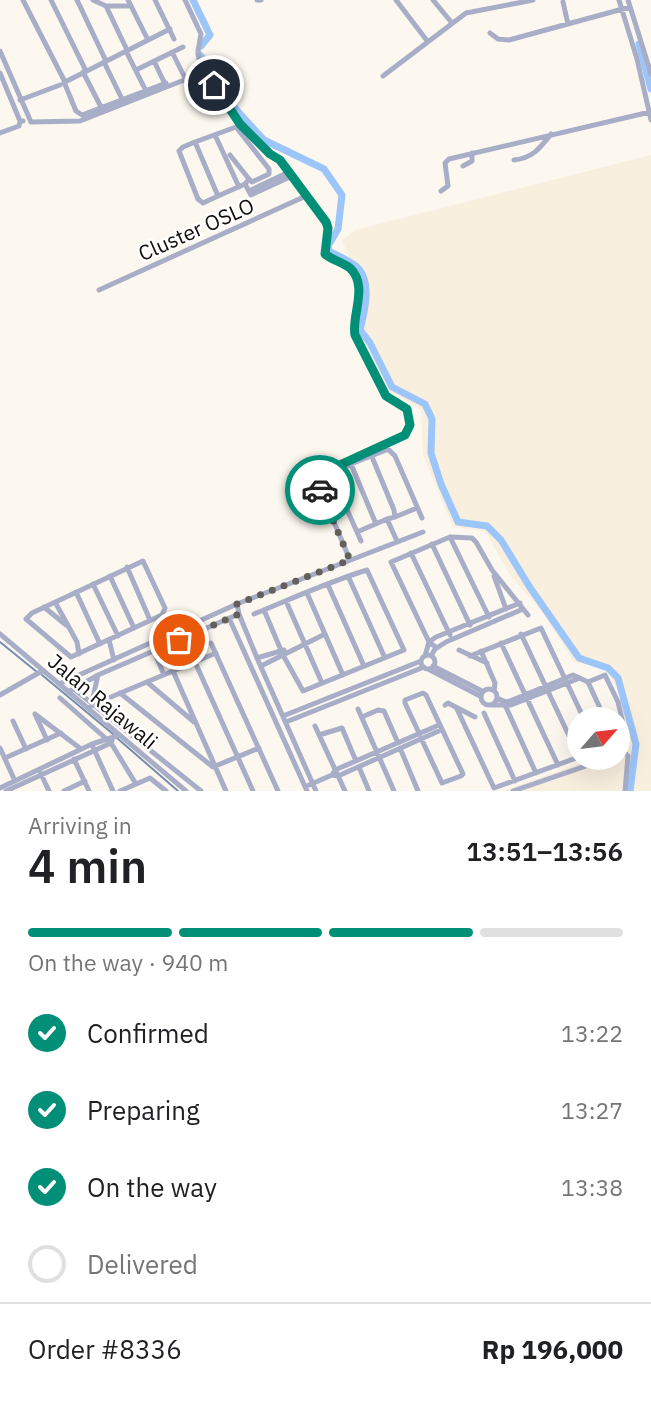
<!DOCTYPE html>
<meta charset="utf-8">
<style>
:root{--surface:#fff;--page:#f2f2f2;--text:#202124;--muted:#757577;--line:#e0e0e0;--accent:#028f78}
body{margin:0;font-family:"IBM Plex Sans",sans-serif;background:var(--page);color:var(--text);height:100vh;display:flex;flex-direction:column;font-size:26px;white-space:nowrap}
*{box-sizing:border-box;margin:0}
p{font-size:23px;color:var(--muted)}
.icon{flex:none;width:38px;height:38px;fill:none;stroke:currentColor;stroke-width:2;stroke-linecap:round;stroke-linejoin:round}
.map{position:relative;height:791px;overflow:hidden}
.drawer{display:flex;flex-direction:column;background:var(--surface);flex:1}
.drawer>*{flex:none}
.needle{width:46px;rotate:62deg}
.buttons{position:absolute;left:567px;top:707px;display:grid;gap:14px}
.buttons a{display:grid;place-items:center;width:63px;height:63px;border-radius:50%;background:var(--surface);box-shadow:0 7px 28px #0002;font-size:35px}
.pin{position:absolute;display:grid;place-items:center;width:60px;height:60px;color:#fff;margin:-30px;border:4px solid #fff;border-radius:50%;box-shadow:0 2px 7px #0007}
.courier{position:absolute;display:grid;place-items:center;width:70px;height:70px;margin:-35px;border:5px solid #028f78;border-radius:50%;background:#fff;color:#222;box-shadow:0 2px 9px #0007}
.headline em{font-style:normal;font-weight:600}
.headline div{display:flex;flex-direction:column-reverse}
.headline{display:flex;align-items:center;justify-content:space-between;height:119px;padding:0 28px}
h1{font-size:46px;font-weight:600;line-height:52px}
.bar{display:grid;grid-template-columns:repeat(4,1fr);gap:10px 7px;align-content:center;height:84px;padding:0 28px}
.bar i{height:9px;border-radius:5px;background:var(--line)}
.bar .selected{background:var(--accent)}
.bar p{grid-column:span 4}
.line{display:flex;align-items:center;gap:18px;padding:0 28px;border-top:2px solid var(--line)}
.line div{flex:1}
ol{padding:0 28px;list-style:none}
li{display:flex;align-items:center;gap:21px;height:77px}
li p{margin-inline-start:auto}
li .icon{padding:7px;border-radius:50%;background:var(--accent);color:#fff;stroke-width:4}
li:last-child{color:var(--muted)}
li i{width:38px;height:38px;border:4px solid var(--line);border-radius:50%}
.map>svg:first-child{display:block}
.built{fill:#f9efdf}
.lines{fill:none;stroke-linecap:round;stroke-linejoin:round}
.stream{stroke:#728eb2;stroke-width:2}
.river{stroke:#9cc5fa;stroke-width:7}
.minor{stroke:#a8adc8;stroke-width:5}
.done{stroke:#63605b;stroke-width:7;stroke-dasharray:0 12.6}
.route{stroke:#028f78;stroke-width:9}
.labels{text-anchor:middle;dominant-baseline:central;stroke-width:5;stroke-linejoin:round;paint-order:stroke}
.street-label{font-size:21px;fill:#100e0b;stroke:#fff}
</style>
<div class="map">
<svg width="651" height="791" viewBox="0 0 651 791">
<rect width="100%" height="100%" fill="#fdf8ef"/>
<path class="built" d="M 651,155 L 651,791 L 502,791 L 596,758 L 618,758 L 618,750 L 630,745 L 620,707 L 620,695 L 606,669 L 574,662 L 540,609 L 511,577 L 485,531 L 453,527 L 423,455 L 421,410 L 381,386 L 353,333 L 360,283 L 342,240 L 355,230 Z"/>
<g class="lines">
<path class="stream" d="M 0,642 L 37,672
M 42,675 L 113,734
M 117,738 L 178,791"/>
<path class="river" d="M 193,0 L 210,35 L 201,46
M 639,44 L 651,89
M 199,54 L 211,67 L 220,92 L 264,140 L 324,169 L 342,195 L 338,229 L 328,246 L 329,251 C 338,256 353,262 359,269 C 372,285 364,313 360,330 L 370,343 L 392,387 L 425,404 L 432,419 L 431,453 L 441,484 L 458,522 L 487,526 L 501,540 L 529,586 L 579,658 L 608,668 L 618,678 L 636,744 L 630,791"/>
<path class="minor" d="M 23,0 L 65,82 L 170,29
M 51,0 L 86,71
M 77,0 L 106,61
M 93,0 L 106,6 L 130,6
M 128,0 L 148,40
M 155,0 L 174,39
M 185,0 L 201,34 L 198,51 L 199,60 L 210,75 L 216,92 L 234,113 L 240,124 L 270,154 L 280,160 L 326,222 L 328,228 L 325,254 C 332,260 342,262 350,268 C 369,286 351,316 355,335 L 386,396 L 407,409 L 410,425 L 406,435 L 315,477 L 350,560
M 257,0 L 261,0
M 396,0 L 428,42
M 433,0 L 452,23
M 619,0 L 637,59 L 651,120
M 628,0 L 651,74
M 563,2 L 568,24
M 106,6 L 127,50
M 490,33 L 498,39 L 509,40 L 630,7
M 0,51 L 31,122 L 80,121 L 207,71
M 126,51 L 146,91
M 172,52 L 184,76
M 154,61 L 165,84
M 104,62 L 122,99
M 136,70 L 183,47
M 83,72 L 101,107
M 0,73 L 20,121
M 383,76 L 466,13 L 533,0
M 64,82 L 76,111 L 82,115 L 166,83
M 20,100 L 60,85
M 0,133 L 19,126 L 20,121 L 23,121
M 215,135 L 239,187
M 195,142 L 183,147 L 179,151 L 198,199 L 203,203 L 218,196
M 230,155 L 249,179 L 245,184 L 251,195 L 292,176
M 514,160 C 533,158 540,148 551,134
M 463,166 L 472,161 L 472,153
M 245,184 L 218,196 L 195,142 L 236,127 L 269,169 L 269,174 L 252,182 L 249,179
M 249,191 L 289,172
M 441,191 L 448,186 L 445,163 L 449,159 L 650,112
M 99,290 L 306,196
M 372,457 L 394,510 L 395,517 L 387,519
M 351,464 L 376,524
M 395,517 L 417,508
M 357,532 L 332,476 L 351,464 L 386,450 L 389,450 L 395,456 L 422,518
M 450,537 L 489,617
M 361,541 L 357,532 L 387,519 L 397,541
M 432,544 L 470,625
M 411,553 L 450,635
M 143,561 L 165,608 L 162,615 L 71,657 L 26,619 L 32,613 Z
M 127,567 L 150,620
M 110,576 L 134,628
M 348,576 L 385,658
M 494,576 L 506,609
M 93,584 L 118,636
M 328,585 L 364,666
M 76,592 L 100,644
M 307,593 L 343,675
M 286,601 L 322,683
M 55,602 L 77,642 L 79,654
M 237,604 L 239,614 L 257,658 L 316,791
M 44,607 L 66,625
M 254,614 C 291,599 328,582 367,570 L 404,650 L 303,691 L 283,655 L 264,610
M 229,618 L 307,791
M 0,634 L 186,791
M 521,634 L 579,757
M 109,640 L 114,660
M 211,643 L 278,791
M 501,643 L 558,765
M 437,648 L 429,642 L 391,562 L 450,537 L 472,538 L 476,542 L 492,570 L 528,615
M 459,650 L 487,663
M 154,651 L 164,675
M 481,651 L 495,683 L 494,691
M421 662a7 7 0 1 1 14 0a7 7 0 1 1-14 0Z
M 425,656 L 429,642 L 436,637 L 520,603
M 431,656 L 435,649 L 446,642 L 523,609
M 470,656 L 541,628 L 584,719
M 257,658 L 284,650
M 195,662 L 253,791
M 261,666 L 325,634
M 433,666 L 482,691
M 428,669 L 480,696
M 173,671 L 226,791
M 147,682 L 194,722
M 588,682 L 605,719
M 59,684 L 237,604 L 423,532
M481 697a8 8 0 1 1 16 0a8 8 0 1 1-16 0Z
M 74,689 L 201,791
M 68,692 L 98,675 L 239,614
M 120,693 L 213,767 L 259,748
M 0,695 L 42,671
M 111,697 L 216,653
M 60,698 L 111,743 L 136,784
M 497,698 L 506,702 L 510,701 L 573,675 L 588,682 L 605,675 L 618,702 L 626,737 L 624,741 L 618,743
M 445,705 L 448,703 L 475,717
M 492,705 L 511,705 L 580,678
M 505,705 L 536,773
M 91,706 L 98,675
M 358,709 L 394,791
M 457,709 L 494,788 L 579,757
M 484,713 L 515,781
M 35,714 L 81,749
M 35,714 L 47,740
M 283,716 L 421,661
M 362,717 L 378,710 L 384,711 L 398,743
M 13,721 L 26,749
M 286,722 L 424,667
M 315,726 L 345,791
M 419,733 L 405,703 L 405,700 L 423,693 L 426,695 L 463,774 L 461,776 L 442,783 L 421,738
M 319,735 L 342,728 L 356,761
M 93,747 L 113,791
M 0,748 L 15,781
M 400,748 L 418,791
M 618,755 L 625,753 L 628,756 L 625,791
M 5,758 L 61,733
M 74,759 L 89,791
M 359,767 L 369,791
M 40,772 L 49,791
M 332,775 L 335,770 L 439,725
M 309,785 L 332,775 L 338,776 L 441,730
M 0,788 L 92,744 L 120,735
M 6,791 L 111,743 L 113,738
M 64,791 L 85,781
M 120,791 L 150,778 L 166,791
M 513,791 L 609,758"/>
</g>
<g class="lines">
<path class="done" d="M 179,640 L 239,614 L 237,604 L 350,560 L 320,490"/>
<path class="route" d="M 214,85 L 240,124 L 270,154 L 280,160 L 326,222 L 328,228 L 325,254 C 332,260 342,262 350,268 C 369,286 351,316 355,335 L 386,396 L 407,409 L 410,425 L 405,435 L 318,475 L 315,477 L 320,490"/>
</g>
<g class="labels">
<g class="street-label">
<text transform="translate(196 229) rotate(-24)">Cluster OSLO</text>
<text transform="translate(103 701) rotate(40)">Jalan Rajawali</text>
</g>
</g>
</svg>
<div class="buttons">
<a><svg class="needle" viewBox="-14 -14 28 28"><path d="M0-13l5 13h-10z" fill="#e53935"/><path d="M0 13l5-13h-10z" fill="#757577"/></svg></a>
</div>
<div class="pin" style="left:179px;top:640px;background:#ea580c"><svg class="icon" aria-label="bag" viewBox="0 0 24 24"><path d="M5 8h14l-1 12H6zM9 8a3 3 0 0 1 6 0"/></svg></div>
<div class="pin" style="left:214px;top:85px;background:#1f2937"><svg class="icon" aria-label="home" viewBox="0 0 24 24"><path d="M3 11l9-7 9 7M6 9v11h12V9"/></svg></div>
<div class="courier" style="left:320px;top:490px"><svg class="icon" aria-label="car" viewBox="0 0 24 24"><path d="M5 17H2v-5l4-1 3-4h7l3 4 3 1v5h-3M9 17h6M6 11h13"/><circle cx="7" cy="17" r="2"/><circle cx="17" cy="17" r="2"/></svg></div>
</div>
<section class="drawer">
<div class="headline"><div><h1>4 min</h1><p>Arriving in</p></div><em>13:51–13:56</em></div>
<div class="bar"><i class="selected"></i><i class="selected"></i><i class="selected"></i><i></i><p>On the way · 940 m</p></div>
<ol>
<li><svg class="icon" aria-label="check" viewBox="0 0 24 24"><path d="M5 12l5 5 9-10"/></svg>Confirmed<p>13:22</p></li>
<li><svg class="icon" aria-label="check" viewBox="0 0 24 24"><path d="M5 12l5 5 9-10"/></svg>Preparing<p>13:27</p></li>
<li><svg class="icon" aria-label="check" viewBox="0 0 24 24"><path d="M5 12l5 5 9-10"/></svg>On the way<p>13:38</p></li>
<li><i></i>Delivered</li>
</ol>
<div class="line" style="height:91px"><div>Order #8336</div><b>Rp 196,000</b></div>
</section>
